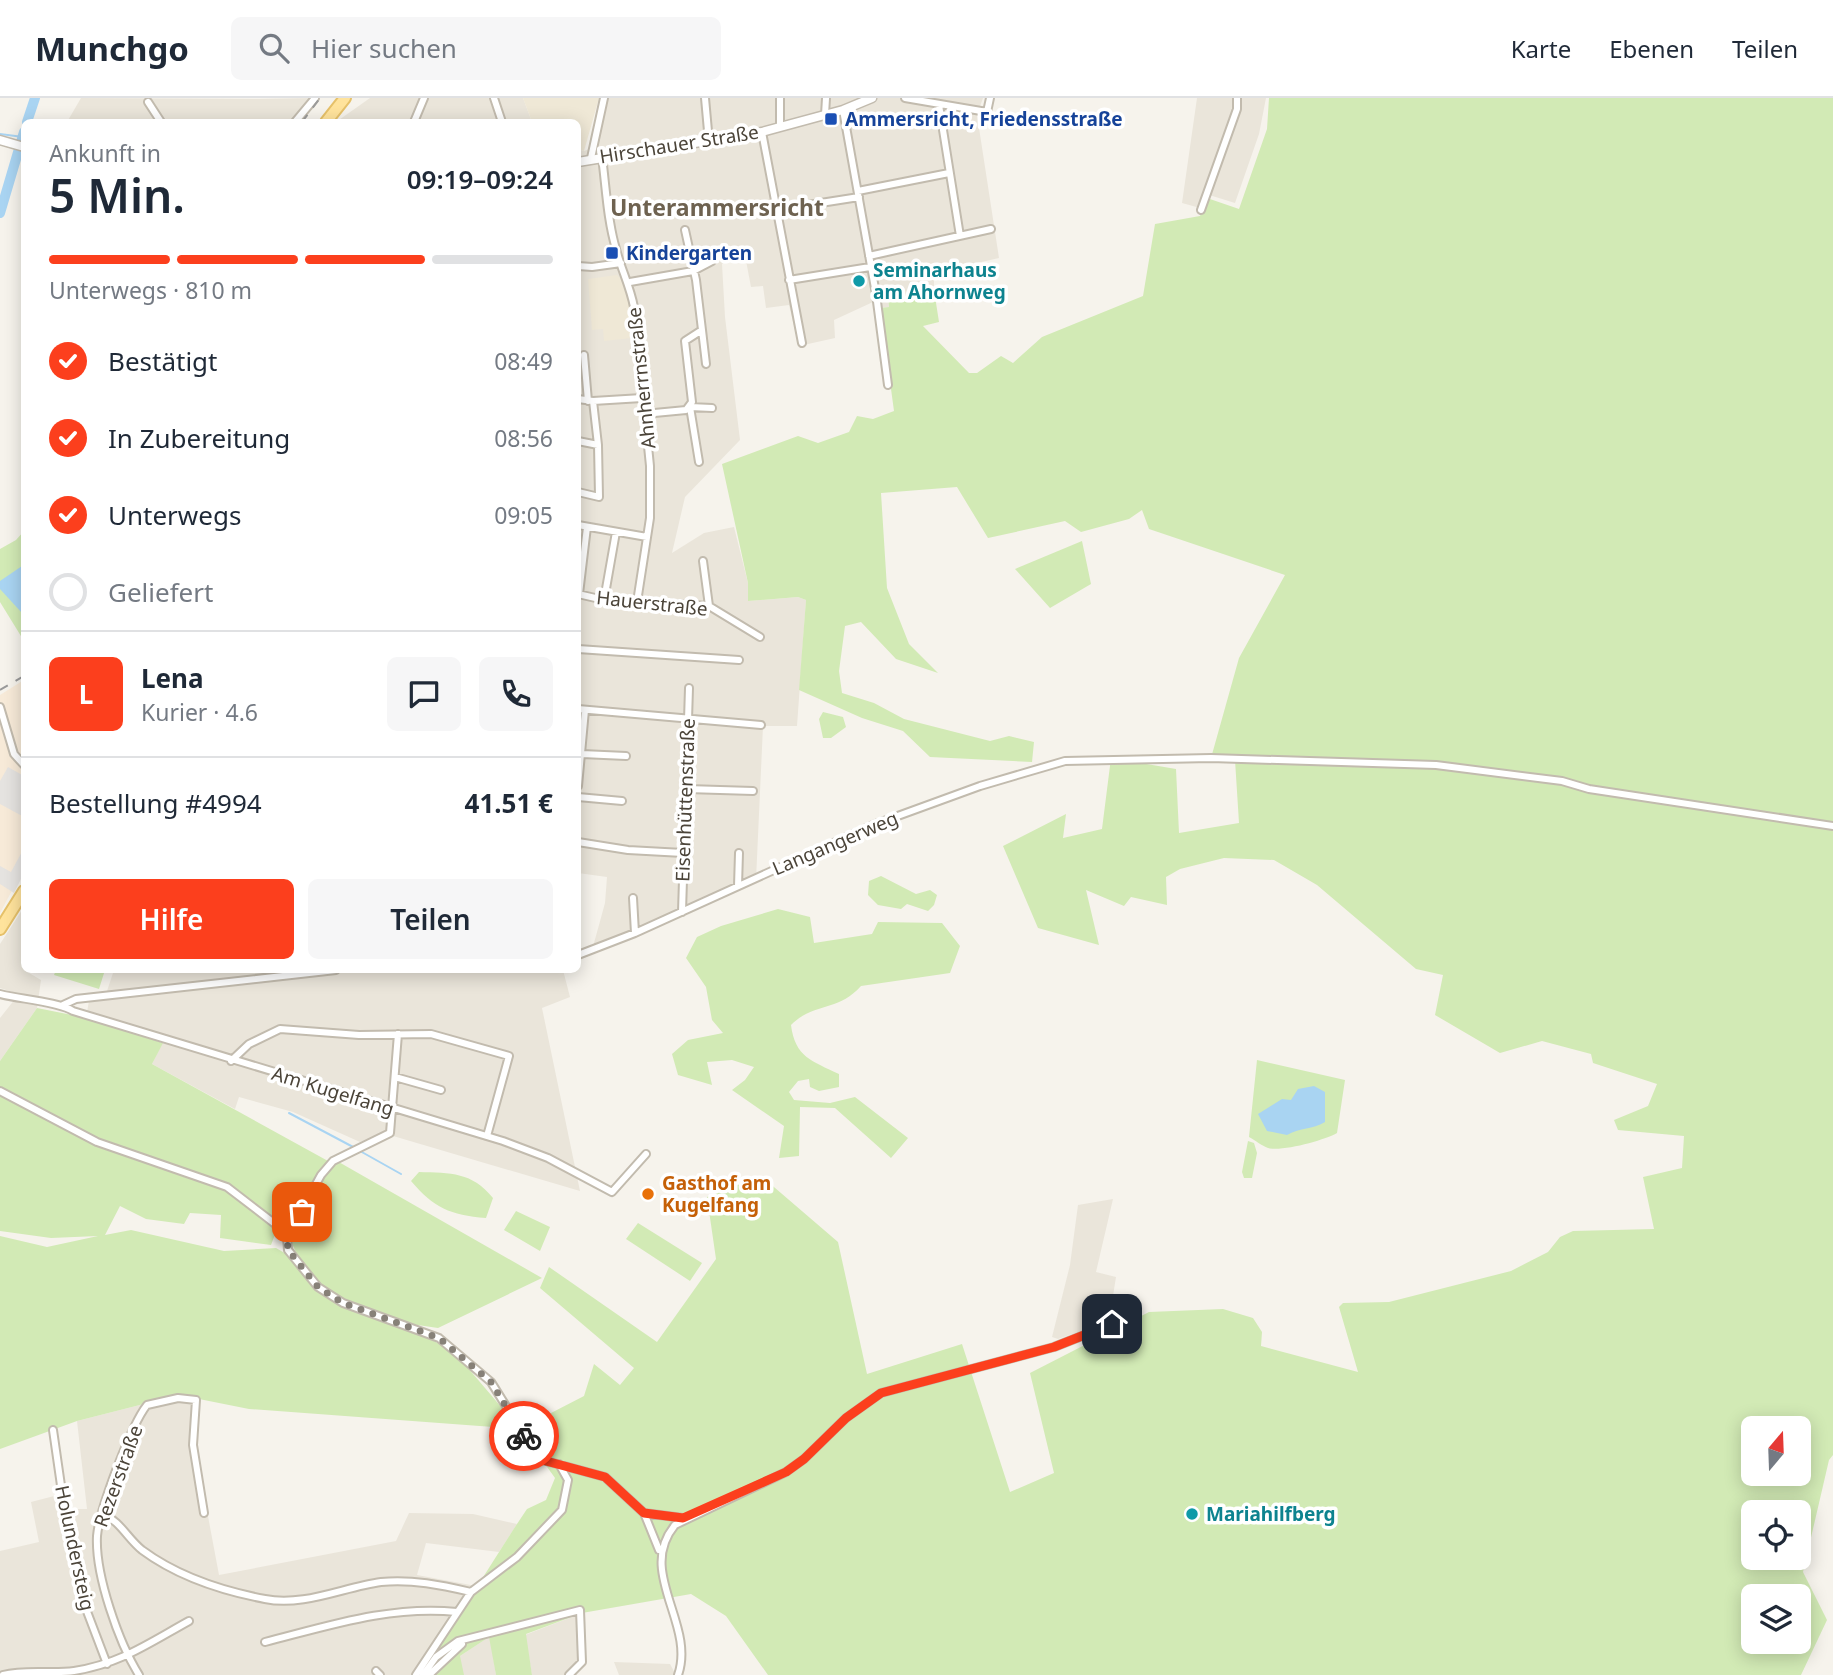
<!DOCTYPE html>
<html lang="de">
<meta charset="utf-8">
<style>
:root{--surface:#fff;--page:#f6f6f7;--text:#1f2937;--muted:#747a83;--line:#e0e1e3;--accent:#fc3f1d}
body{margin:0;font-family:"Noto Sans",sans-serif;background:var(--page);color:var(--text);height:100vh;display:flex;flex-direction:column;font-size:26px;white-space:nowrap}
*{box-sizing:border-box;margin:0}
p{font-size:23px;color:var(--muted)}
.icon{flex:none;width:38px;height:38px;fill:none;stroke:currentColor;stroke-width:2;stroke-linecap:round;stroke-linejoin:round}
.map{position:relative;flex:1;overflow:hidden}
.sheet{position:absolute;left:21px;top:21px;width:560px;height:854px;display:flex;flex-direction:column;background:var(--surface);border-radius:10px;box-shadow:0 4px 18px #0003}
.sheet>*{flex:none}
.needle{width:46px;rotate:19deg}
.controls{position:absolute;left:1741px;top:1318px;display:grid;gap:14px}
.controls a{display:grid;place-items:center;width:70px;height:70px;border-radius:10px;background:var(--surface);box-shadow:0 4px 18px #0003;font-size:35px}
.pin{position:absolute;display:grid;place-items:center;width:60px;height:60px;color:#fff;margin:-30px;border-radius:14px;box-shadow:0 4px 10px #0006}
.courier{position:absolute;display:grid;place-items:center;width:70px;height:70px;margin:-35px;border:5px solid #fc3f1d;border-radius:50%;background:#fff;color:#222;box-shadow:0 2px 9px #0007}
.head em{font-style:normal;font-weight:600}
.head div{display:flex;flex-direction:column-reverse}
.head{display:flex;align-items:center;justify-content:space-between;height:119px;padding:0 28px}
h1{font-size:46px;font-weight:600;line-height:52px}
.bar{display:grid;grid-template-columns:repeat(4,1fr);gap:10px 7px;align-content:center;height:84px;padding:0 28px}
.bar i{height:9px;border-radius:5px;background:var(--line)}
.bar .active{background:var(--accent)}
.bar p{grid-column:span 4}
.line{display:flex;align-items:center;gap:18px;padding:0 28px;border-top:2px solid var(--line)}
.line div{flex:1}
.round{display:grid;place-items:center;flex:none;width:74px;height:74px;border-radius:10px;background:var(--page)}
ol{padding:0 28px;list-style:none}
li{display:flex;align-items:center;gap:21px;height:77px}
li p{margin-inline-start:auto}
li .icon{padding:7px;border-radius:50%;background:var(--accent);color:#fff;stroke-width:4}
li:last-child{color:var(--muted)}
li i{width:38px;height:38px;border:4px solid var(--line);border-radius:50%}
.action{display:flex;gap:14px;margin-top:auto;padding:14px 28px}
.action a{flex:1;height:80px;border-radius:10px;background:var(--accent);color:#fff;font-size:28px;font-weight:600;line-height:80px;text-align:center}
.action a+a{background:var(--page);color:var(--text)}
header{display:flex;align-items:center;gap:42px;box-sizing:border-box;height:98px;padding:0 35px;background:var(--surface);border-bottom:2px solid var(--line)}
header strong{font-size:33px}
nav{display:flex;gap:38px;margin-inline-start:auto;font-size:24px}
.search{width:490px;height:63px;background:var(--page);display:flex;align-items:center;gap:18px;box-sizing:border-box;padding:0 24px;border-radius:10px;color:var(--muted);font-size:26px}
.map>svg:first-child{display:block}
.residential{fill:#eae5da}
.commercial{fill:#f7ead8}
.education{fill:#efe8d6}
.green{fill:#d2eab5;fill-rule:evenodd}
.parking{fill:#e5e3e0}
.water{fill:#a9d4f2}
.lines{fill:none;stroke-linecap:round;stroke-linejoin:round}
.stream{stroke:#a9d4f2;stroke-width:2}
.river{stroke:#a9d4f2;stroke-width:10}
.minor-casing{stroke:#c2bbae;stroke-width:10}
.tertiary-casing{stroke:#c2bbae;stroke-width:11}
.primary-casing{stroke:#e6c16a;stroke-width:14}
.minor{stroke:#fff;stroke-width:6}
.tertiary{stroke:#fff;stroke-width:8}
.primary{stroke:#ffe39c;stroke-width:10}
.rail{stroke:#9a9a9a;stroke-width:2;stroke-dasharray:9 9;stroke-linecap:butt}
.done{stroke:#878178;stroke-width:7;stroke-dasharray:0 12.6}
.route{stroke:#fc3f1d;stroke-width:9}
.transit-dot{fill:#1a4fb4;stroke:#fff;stroke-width:2.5}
.culture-dot{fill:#0f9aa8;stroke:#fff;stroke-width:2.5}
.food-dot{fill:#e8710a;stroke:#fff;stroke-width:2.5}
.labels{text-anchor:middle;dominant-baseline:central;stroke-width:7;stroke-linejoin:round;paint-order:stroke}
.transit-label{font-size:19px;font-weight:bold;fill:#164399;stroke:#fff;text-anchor:start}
.street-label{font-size:19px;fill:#4b4439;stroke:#fff}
.culture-label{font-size:19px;font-weight:bold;fill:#0d838f;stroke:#fff;text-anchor:start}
.food-label{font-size:19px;font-weight:bold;fill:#c56008;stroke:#fff;text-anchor:start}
.quarter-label{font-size:23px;font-weight:bold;fill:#6e6250;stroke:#fff}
</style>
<header>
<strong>Munchgo</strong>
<div class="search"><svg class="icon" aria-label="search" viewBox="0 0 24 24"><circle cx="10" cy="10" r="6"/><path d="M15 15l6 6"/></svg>Hier suchen</div>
<nav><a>Karte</a><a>Ebenen</a><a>Teilen</a></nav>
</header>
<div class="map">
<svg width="1833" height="1577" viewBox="0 0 1833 1577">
<rect width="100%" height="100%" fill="#f6f3ec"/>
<path class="residential" d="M 81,0 L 259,1 L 315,0 L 298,24 L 67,24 Z
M 370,0 L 523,0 L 532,24 L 336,24 Z
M 607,0 L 983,0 L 977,17 L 999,160 L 934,175 L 934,192 L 888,200 L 889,209 L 880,210 L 873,204 L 834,222 L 835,240 L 799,248 L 789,207 L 766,210 L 763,188 L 751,189 L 744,152 L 722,166 L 725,219 L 740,342 L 685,399 L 672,455 L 704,435 L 734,429 L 748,485 L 748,503 L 798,499 L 806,502 L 797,628 L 763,628 L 756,782 L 591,856 L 605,805 L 607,779 L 578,775 L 578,51 L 584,53 L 595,49 Z
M 1197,0 L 1266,0 L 1259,36 L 1235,105 L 1206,96 L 1200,110 L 1182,105 Z
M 24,809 L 24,872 L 41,882 L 37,910 L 0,963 L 0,920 L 19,896 L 0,890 L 0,846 Z
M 114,872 L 563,872 L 570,899 L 542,910 L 580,1093 L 383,1035 L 360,1044 L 293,1014 L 239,999 L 235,1011 L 152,966 L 165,939 L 87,914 L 89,903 L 104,902 Z
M 1113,1101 L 1096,1174 L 1116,1179 L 1109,1223 L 1058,1241 L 1052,1239 L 1070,1167 L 1078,1107 Z
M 179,1297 L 197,1301 L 195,1349 L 219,1477 L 396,1443 L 409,1415 L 473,1416 L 517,1426 L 499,1454 L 426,1445 L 417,1477 L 476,1488 L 421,1577 L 0,1577 L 0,1453 L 39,1444 L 31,1404 L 62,1396 L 65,1411 L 87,1411 L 77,1323 Z
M 582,1515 L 584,1567 L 572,1577 L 532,1577 L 525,1537 Z
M 490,1538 L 496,1577 L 434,1577 L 460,1558 Z
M 614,1564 L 670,1566 L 676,1577 L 619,1577 Z"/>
<path class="commercial" d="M 24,582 L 24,770 L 0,815 L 0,597 Z"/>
<path class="education" d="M 523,0 L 599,0 L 584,53 L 578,51 L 578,24 L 532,24 Z
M 617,177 L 628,188 L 632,240 L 604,243 L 603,231 L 592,232 L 588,181 Z"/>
<path class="green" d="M 1269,0 L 1833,0 L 1833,1357 L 1829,1362 L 1803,1474 L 1827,1522 L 1801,1577 L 768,1577 L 726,1518 L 691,1496 L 582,1515 L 526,1536 L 532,1577 L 496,1577 L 489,1539 L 460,1558 L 464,1577 L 421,1577 L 513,1432 L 527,1411 L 546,1402 L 555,1380 L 520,1331 L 249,1311 L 179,1297 L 77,1323 L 0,1351 L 0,1138 L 47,1149 L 98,1138 L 51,1140 L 0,1133 L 0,963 L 37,910 L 82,919 L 163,945 L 152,966 L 328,1063 L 288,1131 L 279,1126 L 271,1147 L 220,1140 L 221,1117 L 190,1115 L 184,1126 L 146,1121 L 120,1108 L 105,1137 L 131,1132 L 224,1153 L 276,1150 L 300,1164 L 291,1143 L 312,1096 L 337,1063 L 542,1180 L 438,1230 L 404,1225 L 456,1256 L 520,1331 L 584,1298 L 594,1266 L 620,1287 L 634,1270 L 540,1190 L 549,1169 L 657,1244 L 716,1161 L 707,1099 L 761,1078 L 838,1144 L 867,1276 L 962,1246 L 1010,1394 L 1054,1375 L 1030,1275 L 1149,1214 L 1223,1211 L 1253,1220 L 1262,1234 L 1261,1248 L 1358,1274 L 1339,1209 L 1343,1205 L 1389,1204 L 1511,1173 L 1548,1154 L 1560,1139 L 1573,1133 L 1654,1131 L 1643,1079 L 1682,1070 L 1684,1038 L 1618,1032 L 1614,1022 L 1648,1008 L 1657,986 L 1593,965 L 1591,956 L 1542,943 L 1500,955 L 1435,917 L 1443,877 L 1416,871 L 1317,787 L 1274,762 L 1224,760 L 1180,771 L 1166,779 L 1167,807 L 1131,799 L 1124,808 L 1086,792 L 1099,847 L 1038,830 L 1003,748 L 1066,716 L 1063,740 L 1102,731 L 1111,660 L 1176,671 L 1179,735 L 1239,725 L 1235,662 L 1211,660 L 1239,560 L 1285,477 L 1149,431 L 1142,412 L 1129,421 L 1081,434 L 1065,423 L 988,440 L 957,389 L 881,395 L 887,490 L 909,546 L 938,575 L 896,561 L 861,524 L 845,528 L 839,573 L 842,595 L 874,605 L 904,621 L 990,643 L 1009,638 L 1034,644 L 1032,664 L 930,659 L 903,633 L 862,620 L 799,592 L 806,502 L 798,499 L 748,503 L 748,485 L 722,366 L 798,338 L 818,345 L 849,334 L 857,318 L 873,321 L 894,313 L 880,210 L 889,209 L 888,200 L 934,192 L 939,224 L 923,228 L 969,275 L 977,275 L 1001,258 L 1013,265 L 1042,239 L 1143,198 L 1155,126 L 1200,118 L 1207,100 L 1239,111 L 1267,31 ZM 1754,1330 L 1799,1330 L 1799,1376 L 1754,1376 ZM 1754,1414 L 1799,1414 L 1799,1460 L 1754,1460 ZM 1754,1498 L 1799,1498 L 1799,1544 L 1754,1544 Z
M 24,433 L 24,543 L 0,504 L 0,451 L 16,442 Z
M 1082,443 L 1091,486 L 1050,510 L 1015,471 Z
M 823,614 L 843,619 L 846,629 L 831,640 L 823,640 L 819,621 Z
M 881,778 L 916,796 L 930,792 L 937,797 L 934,807 L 928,813 L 907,806 L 901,811 L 878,807 L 868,797 L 869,783 Z
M 778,811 L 810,819 L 814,845 L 872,836 L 878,824 L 942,825 L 960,848 L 950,875 L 861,888 C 838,914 814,904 791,927 C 795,959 812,963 839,976 L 839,989 L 819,993 L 810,989 L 809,981 L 798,983 L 789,994 L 794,1002 L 830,1005 L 855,999 L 908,1040 L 891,1060 L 835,1010 L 800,1009 L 799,1058 L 779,1060 L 784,1028 L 732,992 L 745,982 L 754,969 L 732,962 L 707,964 L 712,987 L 678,977 L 672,956 L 688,942 L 723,935 L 712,922 L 706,889 L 686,860 L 697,839 L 721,828 Z
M 56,872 L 105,872 L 99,891 L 54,877 Z
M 1257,962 L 1345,982 L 1337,1035 C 1325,1042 1282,1054 1268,1050 C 1262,1048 1255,1042 1249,1039 Z
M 1248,1043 L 1254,1045 L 1257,1055 L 1252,1080 L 1244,1080 L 1242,1074 Z
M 419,1074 C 451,1075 472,1074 493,1100 L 486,1120 C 450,1117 434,1110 411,1083 Z
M 516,1113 L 550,1129 L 540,1153 L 504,1132 Z
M 638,1125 L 702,1165 L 690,1183 L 626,1141 Z"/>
<path class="parking" d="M 8,669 L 24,678 L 24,719 L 0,706 L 0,683 Z
M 24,750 L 24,775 L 14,795 L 0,786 L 0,768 L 11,774 Z"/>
<path class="water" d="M 22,468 L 24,471 L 24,512 L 22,515 L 0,491 L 0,483 Z
M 1314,988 L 1325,994 L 1325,1024 C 1312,1032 1301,1029 1287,1037 L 1267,1033 L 1258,1016 L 1282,1001 L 1291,1002 L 1298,991 Z"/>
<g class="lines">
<path class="stream" d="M 0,36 L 23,39
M 289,1015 L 355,1050
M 360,1053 L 401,1076"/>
<path class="river" d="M 27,24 L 35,0
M 0,115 L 24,34"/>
<g class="minor-casing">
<path id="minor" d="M 494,0 L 502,24
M 705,0 L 709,44
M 780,0 L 780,29
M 905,0 L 987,14 L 990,0
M 148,4 L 161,24
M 939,7 L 960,138
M 843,12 L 876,196 L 888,287
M 825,17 L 826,0
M 295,24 L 315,0
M 414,24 L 424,0
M 762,34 L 802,245
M 602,59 C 606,89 607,121 616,151 C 621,171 630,188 634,209 L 650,368 L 650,420 L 637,504
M 591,60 L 604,0
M 858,93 L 949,75
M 776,112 L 859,99
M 1201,112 L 1237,11 L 1237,0
M 869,158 L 991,131
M 578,168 L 592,169 L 621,165
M 789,182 L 870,169
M 630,184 L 693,173 L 712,163
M 702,232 L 706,266
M 584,257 L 588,303
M 578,301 L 593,303 L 642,300
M 593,303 L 598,347
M 644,316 L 686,312 L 692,304 L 685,243 L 702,232 L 696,182 L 685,132
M 578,343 L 598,347 L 599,399 L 578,394
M 699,364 L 690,309 L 712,310
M 578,427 L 647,439
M 703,463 L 709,508
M 578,496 L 604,502 L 709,508 L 760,539
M 579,496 L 587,429
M 604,502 L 616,434
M 578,551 L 739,562
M 0,609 L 14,656 L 24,667
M 578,611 L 761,627
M 582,656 L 626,658
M 578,688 L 585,612
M 687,691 L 753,693
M 578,699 L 622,703
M 578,744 L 628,752 L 683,755
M 738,788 L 739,755
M 633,800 L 635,835
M 682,814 L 689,590
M 578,857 L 635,835 L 873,727 L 980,688 L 1065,663 L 1211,660 L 1436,667 L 1562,683 L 1589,691 L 1833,728
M 0,896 C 20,901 59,904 73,913 L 503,1043 L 548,1060 L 612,1094 L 646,1056
M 63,907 L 76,901 L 336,872
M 231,963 L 249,946 L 280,931 L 359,937 L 431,936 L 509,958 L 487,1038
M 395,979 L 441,992
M 0,993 L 97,1044 L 227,1089 L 279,1129 L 287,1139 L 288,1152 L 318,1189 L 343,1205 L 439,1240 L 491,1284 L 532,1350 L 546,1363 L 605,1379 L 644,1415 L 683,1420
M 287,1139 L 321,1077 L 333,1063 L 390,1035 L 398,936
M 53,1332 L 68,1436 L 83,1503 L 107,1566
M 644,1415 L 659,1452
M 103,1416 C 120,1423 128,1441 142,1452 C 177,1478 223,1493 265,1501 C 303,1509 344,1489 381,1484 C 412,1481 441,1487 471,1494
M 265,1544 C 328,1528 391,1507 457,1514
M 376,1573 L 380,1577
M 3,1577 C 26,1571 51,1576 74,1573 C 120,1566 149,1545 189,1523
M 139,1577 C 119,1545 95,1477 97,1438 C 99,1413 131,1327 147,1307 L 178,1300 L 196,1302 L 193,1347 L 204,1415
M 416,1577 L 471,1494 L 517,1459 L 562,1412 L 568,1382 L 559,1366
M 423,1577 L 436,1559 L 458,1543 L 580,1512 L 582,1564 L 569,1577
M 429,1577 L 462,1546
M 678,1577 C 696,1526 636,1474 675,1427 L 786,1374 L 804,1361 L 846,1320 L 881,1295 L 1054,1249 L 1112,1226"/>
</g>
<g class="tertiary-casing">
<path id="tertiary" d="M 0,42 L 24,49
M 578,64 L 762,34 L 843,12 L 872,0"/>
</g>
<g class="primary-casing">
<path id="primary" d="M 326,24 L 345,0
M 0,831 L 24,793"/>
</g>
<use href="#minor" class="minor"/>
<use href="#tertiary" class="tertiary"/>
<use href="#primary" class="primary"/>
<path class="rail" d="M 302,24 L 320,0
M 0,592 L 24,578"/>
</g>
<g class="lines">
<path class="done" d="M 302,1114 L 287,1139 L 288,1152 L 318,1189 L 343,1205 L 439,1240 L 491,1284 L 524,1338"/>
<path class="route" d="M 524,1338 L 546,1363 L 605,1379 L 644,1415 L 683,1420 L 786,1374 L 804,1361 L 846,1320 L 881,1295 L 1054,1249 L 1112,1226"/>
</g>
<g class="transit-dot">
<rect x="824" y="14" width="14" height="14" rx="3.5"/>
<rect x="605" y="148" width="14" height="14" rx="3.5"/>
</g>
<g class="culture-dot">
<circle cx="859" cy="183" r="7"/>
<circle cx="1192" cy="1416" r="7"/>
</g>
<circle class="food-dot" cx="648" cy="1096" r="7"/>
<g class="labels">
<g class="transit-label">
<text x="845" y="21">Ammersricht, Friedensstraße</text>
<text x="626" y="155">Kindergarten</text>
</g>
<g class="street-label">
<text transform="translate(679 46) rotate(-9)">Hirschauer Straße</text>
<text transform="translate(641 280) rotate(-96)">Ahnherrnstraße</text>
<text transform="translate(652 505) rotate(6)">Hauerstraße</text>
<text transform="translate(685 702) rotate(-88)">Eisenhüttenstraße</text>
<text transform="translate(835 745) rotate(-23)">Langangerweg</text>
<text transform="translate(333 993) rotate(17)">Am Kugelfang</text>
<text transform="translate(118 1378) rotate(-70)">Rezerstraße</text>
<text transform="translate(75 1450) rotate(78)">Holundersteig</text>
</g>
<g class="culture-label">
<text x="873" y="172">Seminarhaus<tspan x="873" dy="22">am Ahornweg</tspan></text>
<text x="1206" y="1416">Mariahilfberg</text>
</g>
<g class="food-label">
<text x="662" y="1085">Gasthof am<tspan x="662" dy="22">Kugelfang</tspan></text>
</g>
<g class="quarter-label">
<text x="717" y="109">Unterammersricht</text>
</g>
</g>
</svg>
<div class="controls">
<a><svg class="needle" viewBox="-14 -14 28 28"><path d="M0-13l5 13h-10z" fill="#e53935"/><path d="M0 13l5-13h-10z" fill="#747a83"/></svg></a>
<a><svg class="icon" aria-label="locate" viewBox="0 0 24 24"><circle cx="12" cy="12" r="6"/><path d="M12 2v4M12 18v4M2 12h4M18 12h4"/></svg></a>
<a><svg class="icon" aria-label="layers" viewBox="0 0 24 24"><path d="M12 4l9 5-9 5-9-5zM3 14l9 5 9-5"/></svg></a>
</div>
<div class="pin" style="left:302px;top:1114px;background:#ea580c"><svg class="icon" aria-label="bag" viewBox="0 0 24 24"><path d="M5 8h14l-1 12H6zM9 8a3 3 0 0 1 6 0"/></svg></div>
<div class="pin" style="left:1112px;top:1226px;background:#1f2937"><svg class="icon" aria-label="home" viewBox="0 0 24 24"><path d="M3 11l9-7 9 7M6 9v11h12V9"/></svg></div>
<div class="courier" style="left:524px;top:1338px"><svg class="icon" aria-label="bike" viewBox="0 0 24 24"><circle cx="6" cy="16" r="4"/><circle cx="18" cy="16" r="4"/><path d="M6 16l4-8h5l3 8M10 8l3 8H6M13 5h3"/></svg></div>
<section class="sheet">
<div class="head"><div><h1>5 Min.</h1><p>Ankunft in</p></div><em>09:19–09:24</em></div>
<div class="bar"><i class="active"></i><i class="active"></i><i class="active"></i><i></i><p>Unterwegs · 810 m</p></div>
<ol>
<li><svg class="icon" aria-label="check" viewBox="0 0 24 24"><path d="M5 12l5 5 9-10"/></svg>Bestätigt<p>08:49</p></li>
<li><svg class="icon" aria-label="check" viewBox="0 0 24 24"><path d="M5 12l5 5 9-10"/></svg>In Zubereitung<p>08:56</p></li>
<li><svg class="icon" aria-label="check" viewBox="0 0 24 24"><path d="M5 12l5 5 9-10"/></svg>Unterwegs<p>09:05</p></li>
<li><i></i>Geliefert</li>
</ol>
<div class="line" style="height:126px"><b class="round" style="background:var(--accent);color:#fff">L</b><div><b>Lena</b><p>Kurier · 4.6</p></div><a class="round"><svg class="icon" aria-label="chat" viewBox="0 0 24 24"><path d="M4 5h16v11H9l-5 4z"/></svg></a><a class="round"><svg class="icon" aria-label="phone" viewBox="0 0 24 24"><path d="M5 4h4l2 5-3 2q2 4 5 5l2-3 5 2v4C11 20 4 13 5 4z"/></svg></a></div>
<div class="line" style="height:91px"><div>Bestellung #4994</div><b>41.51 €</b></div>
<div class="action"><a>Hilfe</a><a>Teilen</a></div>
</section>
</div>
